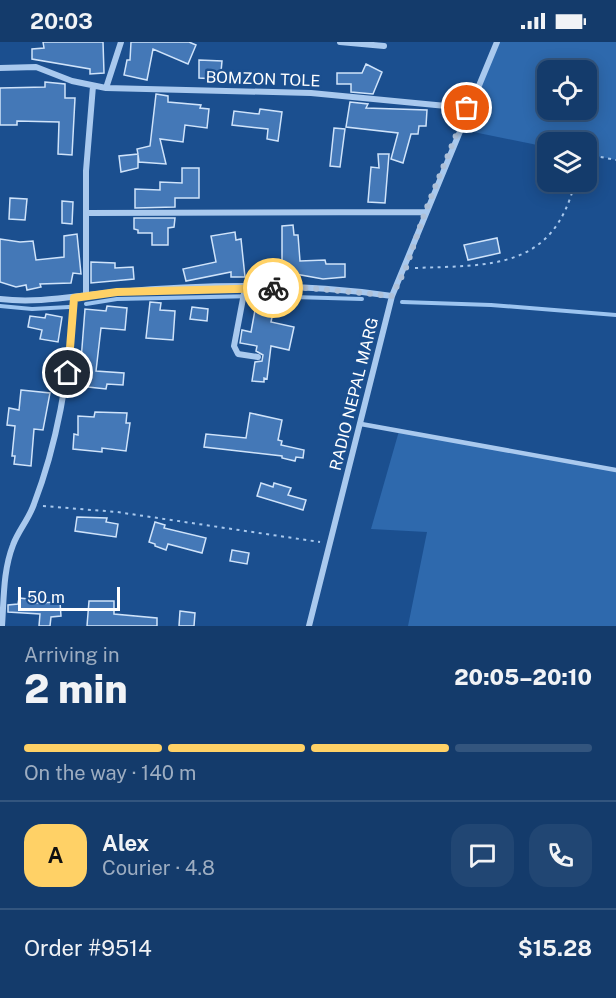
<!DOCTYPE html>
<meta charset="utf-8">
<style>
:root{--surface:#143b6b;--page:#214673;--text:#f1f3f6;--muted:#9dadc1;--line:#33557e;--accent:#ffd166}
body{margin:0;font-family:"Public Sans",sans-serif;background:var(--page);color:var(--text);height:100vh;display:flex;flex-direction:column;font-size:22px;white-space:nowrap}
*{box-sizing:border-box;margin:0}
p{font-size:20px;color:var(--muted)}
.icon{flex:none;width:33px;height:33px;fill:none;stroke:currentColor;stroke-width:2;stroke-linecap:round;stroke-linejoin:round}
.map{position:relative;height:584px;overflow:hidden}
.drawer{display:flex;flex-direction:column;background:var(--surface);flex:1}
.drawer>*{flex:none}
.tools{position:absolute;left:537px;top:18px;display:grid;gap:12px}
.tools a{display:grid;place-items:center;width:60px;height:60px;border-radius:12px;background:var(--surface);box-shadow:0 3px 15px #0003,0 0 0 2px var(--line);font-size:30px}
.scale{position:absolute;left:18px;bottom:15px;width:102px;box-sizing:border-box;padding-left:6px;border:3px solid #fff;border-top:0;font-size:16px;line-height:21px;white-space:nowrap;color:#fff;-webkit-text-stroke:4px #1b4f8f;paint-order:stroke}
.pin{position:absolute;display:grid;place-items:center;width:51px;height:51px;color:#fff;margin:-26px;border:3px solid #fff;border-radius:50%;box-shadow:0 2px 6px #0007}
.courier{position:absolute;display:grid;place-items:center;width:60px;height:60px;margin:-30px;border:4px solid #ffd166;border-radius:50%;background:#fff;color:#222;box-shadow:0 2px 8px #0007}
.head em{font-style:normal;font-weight:800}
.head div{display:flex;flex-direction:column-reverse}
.head{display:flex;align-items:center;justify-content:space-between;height:102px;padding:0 24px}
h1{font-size:39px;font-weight:800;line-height:45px}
.bar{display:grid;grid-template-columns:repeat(4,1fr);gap:9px 6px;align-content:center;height:72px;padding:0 24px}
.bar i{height:8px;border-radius:4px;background:var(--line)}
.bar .on{background:var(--accent)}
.bar p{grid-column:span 4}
.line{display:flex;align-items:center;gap:15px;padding:0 24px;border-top:2px solid var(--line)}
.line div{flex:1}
.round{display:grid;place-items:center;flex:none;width:63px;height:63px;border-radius:18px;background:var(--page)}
.status{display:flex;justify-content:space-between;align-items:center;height:42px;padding:0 30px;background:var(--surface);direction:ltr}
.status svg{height:16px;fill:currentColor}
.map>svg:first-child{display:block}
.green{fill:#2e69ad;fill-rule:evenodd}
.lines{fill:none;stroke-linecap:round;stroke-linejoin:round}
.stream{stroke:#9cc4f0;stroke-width:4}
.building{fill:#4478b7;stroke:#cfe3fa;stroke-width:1.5}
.path{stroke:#a9c9ee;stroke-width:2;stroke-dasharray:3 4.5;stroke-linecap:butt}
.lane{stroke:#a9c9ee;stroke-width:4.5}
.street{stroke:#a9c9ee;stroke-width:6}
.done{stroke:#afc1d8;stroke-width:6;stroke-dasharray:0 10.8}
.route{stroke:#ffd166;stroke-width:8}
.labels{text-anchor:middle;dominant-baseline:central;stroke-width:5;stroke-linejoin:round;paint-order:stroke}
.street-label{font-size:16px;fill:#fff;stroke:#1b4f8f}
</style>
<div class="status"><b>20:03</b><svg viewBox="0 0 49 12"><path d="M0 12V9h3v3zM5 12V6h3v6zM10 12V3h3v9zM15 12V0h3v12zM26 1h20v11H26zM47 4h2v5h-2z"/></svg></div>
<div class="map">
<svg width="616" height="584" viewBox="0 0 616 584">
<rect width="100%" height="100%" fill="#1b4f8f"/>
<path class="green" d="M 497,0 L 616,0 L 616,118 L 587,112 L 586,100 L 548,100 L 547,105 L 459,87 ZM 548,28 L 586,28 L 586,68 L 548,68 Z
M 399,389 L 616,428 L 616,584 L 408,584 L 427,490 L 371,487 Z"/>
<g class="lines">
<path class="stream" d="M 402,260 L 491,263 L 616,273
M 86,262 L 117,257 L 259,254 L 362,257
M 0,264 L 32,267 L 69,265"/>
</g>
<path class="building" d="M 43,0 L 103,0 L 104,31 L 90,32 L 90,27 L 32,17 L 32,7 L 44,6 Z
M 131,0 L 189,0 L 196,3 L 188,22 L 153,7 L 147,38 L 124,33 L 127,18 L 130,18 Z
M 199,18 L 222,19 L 221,30 L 215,30 L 215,37 L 199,36 Z
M 366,22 L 382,30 L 373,52 L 351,50 L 351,42 L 337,42 L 337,31 L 362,31 Z
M 45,40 L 65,42 L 65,56 L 75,56 L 72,113 L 58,112 L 59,80 L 17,79 L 17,83 L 0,83 L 0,46 L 45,45 Z
M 156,52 L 168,54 L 168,60 L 201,63 L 200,66 L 209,67 L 207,86 L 185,83 L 183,100 L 160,97 L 166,122 L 139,120 L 138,112 L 138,126 L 121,130 L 119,114 L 138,112 L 137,107 L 150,104 Z
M 350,60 L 368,62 L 366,66 L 427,68 L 426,84 L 419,84 L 418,92 L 411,92 L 403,121 L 391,117 L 398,91 L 346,85 Z
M 260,67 L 282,70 L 278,99 L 267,97 L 268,87 L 232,83 L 234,69 L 259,72 Z
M 334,86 L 345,87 L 340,125 L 330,124 Z
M 378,112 L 389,112 L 385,161 L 368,160 L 371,125 L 379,126 Z
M 182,126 L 199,126 L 199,156 L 175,156 L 175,165 L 135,166 L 135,147 L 160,148 L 160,140 L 182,141 Z
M 10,156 L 27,157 L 25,178 L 9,177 Z
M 62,159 L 73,160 L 72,182 L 62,181 Z
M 134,176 L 175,176 L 174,185 L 168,186 L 168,203 L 152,203 L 152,191 L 138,191 L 138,188 L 134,187 Z
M 293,183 L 294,193 L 298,193 L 300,219 L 325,218 L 326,222 L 345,222 L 345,235 L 323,237 L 284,230 L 284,235 L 265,232 L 266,220 L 282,218 L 282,184 Z
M 235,190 L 236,198 L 241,197 L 245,235 L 231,235 L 231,230 L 186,239 L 183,227 L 216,220 L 211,194 Z
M 77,192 L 81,232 L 73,231 L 71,241 L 40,242 L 41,245 L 27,248 L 26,243 L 16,245 L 0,240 L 0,197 L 20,200 L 33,199 L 36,218 L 64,215 L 64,194 Z
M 497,196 L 500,211 L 468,218 L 464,203 Z
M 91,220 L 115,221 L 115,226 L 133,225 L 134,237 L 91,241 Z
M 260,259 L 275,261 L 271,280 L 294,285 L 289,308 L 271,304 L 267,337 L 264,336 L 264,340 L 252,339 L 255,320 L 262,319 L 263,313 L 256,309 L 257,304 L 240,301 L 242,288 L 251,290 L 255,268 L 259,268 Z
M 150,260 L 161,261 L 160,268 L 175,269 L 173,298 L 146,296 Z
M 107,264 L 127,266 L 125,288 L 101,286 L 96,329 L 124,331 L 123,343 L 107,342 L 106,347 L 79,344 L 85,267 L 106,269 Z
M 192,265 L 208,267 L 207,279 L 190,277 Z
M 46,272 L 62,275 L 58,300 L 40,297 L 42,288 L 28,285 L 30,274 L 45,276 Z
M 21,348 L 50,351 L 43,388 L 34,387 L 31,424 L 14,422 L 15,414 L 12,414 L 15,384 L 7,383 L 9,366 L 19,368 Z
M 95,370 L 127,371 L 126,381 L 130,381 L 126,409 L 102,406 L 102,410 L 73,407 L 74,392 L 78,393 L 78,374 L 94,375 Z
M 250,371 L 282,378 L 278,398 L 282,399 L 281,403 L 304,408 L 303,416 L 296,415 L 295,419 L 282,416 L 282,414 L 204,405 L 206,392 L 246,396 Z
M 261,441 L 273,445 L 274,441 L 291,446 L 288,453 L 306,458 L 303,468 L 257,454 Z
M 77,475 L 107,476 L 106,480 L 118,482 L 116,495 L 75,489 Z
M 155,480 L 165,483 L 164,486 L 206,496 L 202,511 L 168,502 L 166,508 L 155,504 L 155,502 L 149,500 Z
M 232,508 L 249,511 L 247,522 L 230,519 Z
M 19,556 L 38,558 L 37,561 L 60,560 L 61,574 L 51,575 L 50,584 L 39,584 L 40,572 L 8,570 L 8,563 L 18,562 Z
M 89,559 L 114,559 L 114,572 L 157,576 L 157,584 L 87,584 Z
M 180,569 L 195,571 L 194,584 L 179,584 Z"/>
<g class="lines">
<path class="path" d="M 586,112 L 616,118
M 415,226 C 491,223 553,228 575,140
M 43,464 L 117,470 L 320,500"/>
<path class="lane" d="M 361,382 L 616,428"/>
<path class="street" d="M 340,0 L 384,4
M 0,26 L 36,25 L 72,39 L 106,46 L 311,51 L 467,66
M 106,46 L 121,0
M 88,171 L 425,170
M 245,246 L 234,304 L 238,312 L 258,315
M 86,254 L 86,129 L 93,44
M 0,257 C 40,262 78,253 118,250 C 208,242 303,241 392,254
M 2,584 C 4,556 3,529 13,503 C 18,489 29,477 34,462 C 59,397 70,326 74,256
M 309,584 L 392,254 L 497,0"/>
</g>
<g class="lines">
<path class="done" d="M 273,246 L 309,246 L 392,254 L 406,226 L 425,170 L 467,66"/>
<path class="route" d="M 68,331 L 74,256 L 117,250 L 273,246"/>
</g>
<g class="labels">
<g class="street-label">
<text transform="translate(263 37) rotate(2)">BOMZON TOLE</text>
<text transform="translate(354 352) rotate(-76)">RADIO NEPAL MARG</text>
</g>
</g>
</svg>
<div class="tools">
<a><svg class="icon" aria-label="locate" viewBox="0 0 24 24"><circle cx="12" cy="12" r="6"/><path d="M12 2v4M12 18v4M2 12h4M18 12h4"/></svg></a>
<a><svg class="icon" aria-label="layers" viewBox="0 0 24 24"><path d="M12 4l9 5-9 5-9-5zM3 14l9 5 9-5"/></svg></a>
</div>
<div class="scale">50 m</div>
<div class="pin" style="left:467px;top:66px;background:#ea580c"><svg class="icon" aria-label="bag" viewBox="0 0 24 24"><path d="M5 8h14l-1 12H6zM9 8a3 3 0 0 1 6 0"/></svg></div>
<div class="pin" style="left:68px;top:331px;background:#1f2937"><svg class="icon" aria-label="home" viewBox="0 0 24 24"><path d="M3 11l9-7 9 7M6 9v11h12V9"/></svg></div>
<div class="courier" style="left:273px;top:246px"><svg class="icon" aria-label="bike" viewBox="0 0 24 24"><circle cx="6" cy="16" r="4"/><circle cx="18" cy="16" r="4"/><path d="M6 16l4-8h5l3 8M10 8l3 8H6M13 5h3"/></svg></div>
</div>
<section class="drawer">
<div class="head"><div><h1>2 min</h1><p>Arriving in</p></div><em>20:05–20:10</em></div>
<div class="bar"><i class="on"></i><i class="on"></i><i class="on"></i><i></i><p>On the way · 140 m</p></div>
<div class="line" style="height:108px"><b class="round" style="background:var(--accent);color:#111">A</b><div><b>Alex</b><p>Courier · 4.8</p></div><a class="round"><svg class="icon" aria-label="chat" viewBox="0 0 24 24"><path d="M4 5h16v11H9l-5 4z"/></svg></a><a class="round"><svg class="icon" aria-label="phone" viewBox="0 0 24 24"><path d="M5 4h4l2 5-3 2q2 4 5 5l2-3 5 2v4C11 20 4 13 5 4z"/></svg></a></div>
<div class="line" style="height:78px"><div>Order #9514</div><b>$15.28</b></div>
</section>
